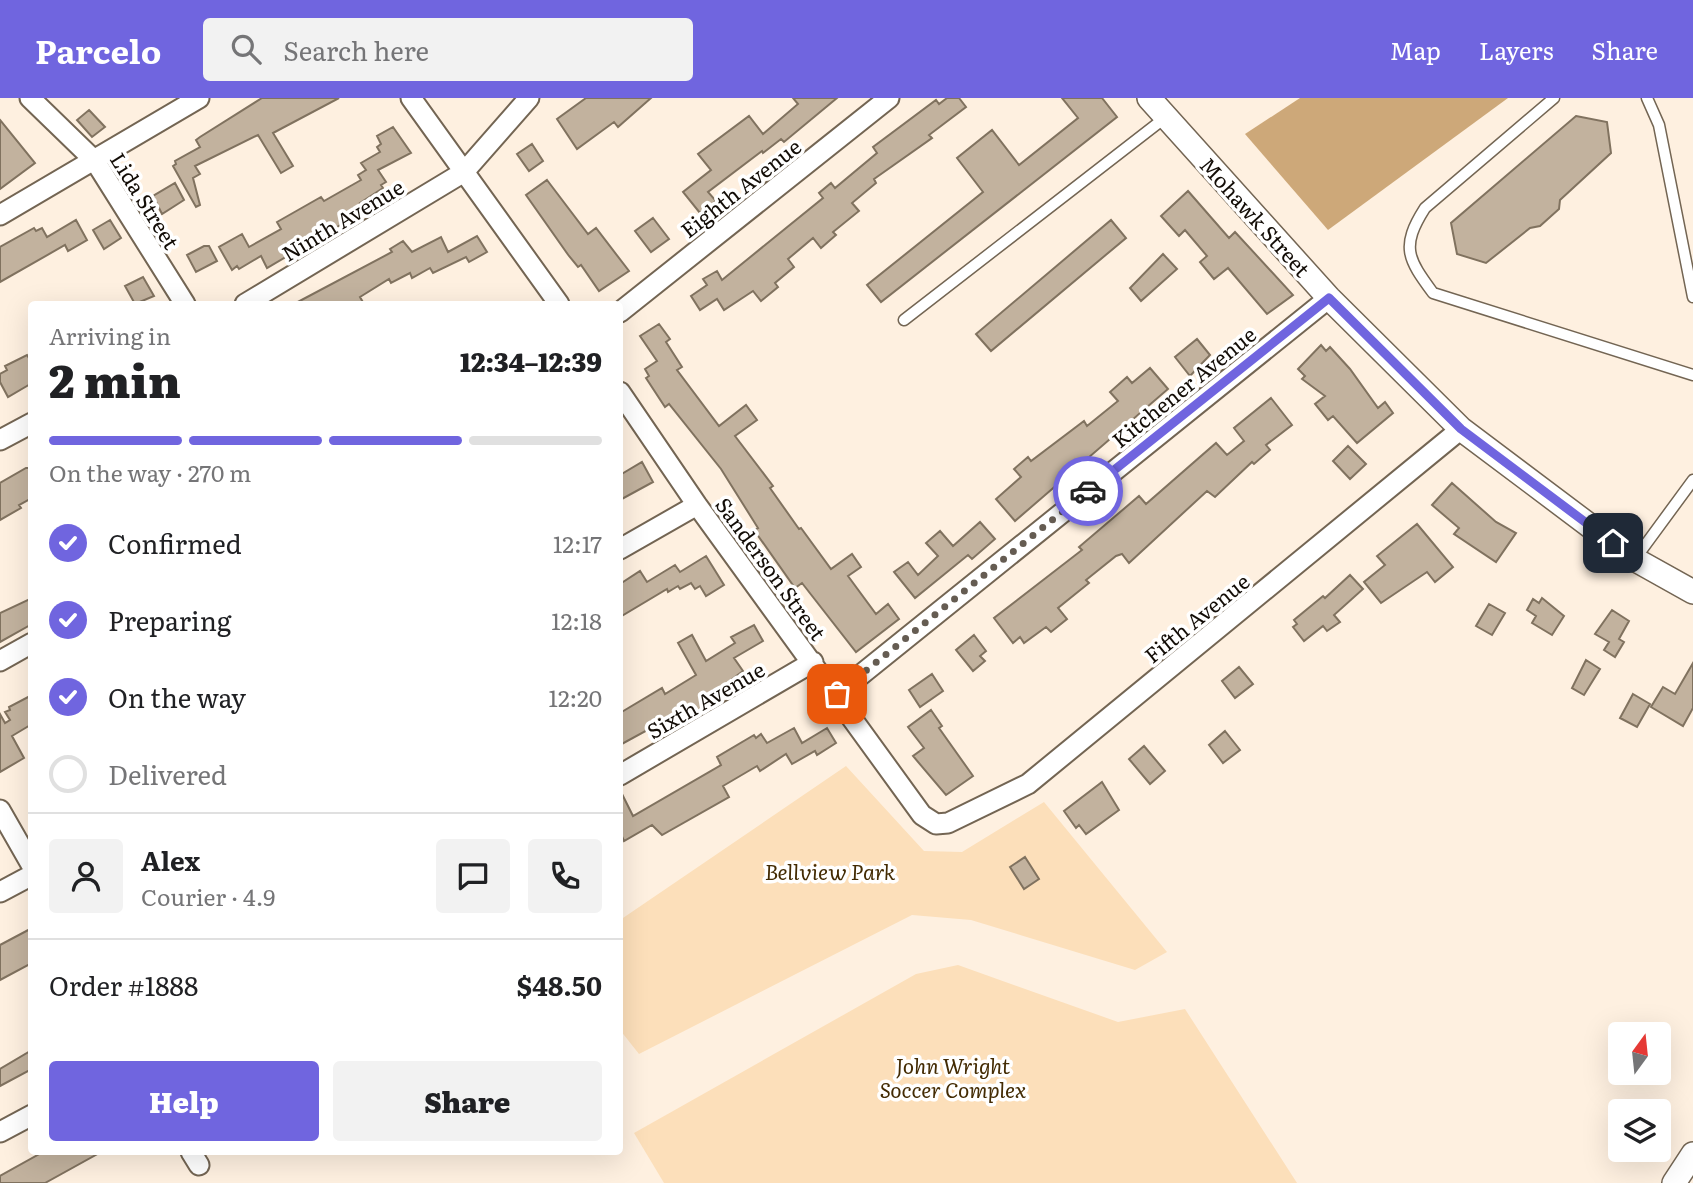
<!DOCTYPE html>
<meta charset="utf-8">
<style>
:root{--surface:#fff;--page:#f2f2f2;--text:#202124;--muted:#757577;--line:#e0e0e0;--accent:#7065df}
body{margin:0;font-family:Literata,serif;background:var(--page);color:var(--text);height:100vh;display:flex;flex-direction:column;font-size:26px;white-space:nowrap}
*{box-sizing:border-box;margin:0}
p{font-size:23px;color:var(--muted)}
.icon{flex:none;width:38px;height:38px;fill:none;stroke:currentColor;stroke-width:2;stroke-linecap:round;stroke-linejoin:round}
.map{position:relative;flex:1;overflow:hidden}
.side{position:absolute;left:28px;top:203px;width:595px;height:854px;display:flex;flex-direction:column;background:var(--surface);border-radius:7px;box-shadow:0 7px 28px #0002}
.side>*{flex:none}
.needle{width:46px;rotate:15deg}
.tools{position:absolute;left:1608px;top:924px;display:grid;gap:14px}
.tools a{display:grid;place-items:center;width:63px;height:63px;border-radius:7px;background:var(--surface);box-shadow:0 7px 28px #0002;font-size:35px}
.pin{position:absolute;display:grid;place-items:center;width:60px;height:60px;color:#fff;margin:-30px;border-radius:14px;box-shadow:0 4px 10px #0006}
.courier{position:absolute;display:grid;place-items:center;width:70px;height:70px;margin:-35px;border:5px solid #7065df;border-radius:50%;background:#fff;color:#222;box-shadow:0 2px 9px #0007}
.headline em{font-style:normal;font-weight:800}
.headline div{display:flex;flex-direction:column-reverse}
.headline{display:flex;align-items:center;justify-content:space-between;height:119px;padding:0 21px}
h1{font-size:46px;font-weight:800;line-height:52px}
.bar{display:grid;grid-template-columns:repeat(4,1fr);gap:10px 7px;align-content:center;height:84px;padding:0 21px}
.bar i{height:9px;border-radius:5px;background:var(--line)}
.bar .on{background:var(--accent)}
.bar p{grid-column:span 4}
.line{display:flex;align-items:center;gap:18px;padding:0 21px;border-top:2px solid var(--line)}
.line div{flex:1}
.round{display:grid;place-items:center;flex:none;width:74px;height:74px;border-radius:7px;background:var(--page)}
ol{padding:0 21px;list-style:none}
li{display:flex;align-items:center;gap:21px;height:77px}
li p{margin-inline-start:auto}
li .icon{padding:7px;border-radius:50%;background:var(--accent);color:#fff;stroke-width:4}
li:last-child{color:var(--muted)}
li i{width:38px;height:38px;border:4px solid var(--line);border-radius:50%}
.primary-button{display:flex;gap:14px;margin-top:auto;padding:14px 21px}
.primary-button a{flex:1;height:80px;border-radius:7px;background:var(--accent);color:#fff;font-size:28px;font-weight:800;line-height:80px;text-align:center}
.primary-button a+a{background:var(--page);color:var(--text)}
header{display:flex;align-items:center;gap:42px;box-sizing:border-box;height:98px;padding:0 35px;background:var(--accent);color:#fff}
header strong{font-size:33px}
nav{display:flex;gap:38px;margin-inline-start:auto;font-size:24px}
.search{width:490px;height:63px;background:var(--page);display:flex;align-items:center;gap:18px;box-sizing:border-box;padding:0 24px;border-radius:7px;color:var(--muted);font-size:26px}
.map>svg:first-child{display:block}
.green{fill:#fcdfba}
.forest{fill:#cda879}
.building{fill:#c2b29e;stroke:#80725f;stroke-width:2}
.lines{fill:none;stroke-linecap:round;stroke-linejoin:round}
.service-casing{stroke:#736553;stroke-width:13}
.minor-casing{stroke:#736553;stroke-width:23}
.tertiary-casing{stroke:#736553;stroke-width:26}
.service{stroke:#fff;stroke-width:10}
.minor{stroke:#fff;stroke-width:19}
.tertiary{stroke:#fff;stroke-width:23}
.done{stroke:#655c52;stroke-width:7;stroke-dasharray:0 12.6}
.route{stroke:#7065df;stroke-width:9}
.labels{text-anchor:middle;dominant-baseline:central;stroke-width:7;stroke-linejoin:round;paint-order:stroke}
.street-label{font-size:21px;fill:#120c06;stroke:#fff}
.park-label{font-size:21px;font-style:italic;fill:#432b03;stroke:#fff}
</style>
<header>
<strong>Parcelo</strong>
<div class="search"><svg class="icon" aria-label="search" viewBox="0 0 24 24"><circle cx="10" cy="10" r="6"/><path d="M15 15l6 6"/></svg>Search here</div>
<nav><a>Map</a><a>Layers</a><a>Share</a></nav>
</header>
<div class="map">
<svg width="1693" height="1085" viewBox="0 0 1693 1085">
<rect width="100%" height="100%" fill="#fef0e0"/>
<path class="green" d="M 846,668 L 924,753 L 962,754 L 1044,704 L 1167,854 L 1135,872 L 971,822 L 912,817 L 639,956 L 620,932 L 620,822 Z
M 958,867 L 1118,924 L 1185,911 L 1297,1085 L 664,1085 L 634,1035 L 916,876 Z"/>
<path class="forest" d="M 1300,0 L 1508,0 L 1328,132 L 1245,36 Z"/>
<path class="building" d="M 262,0 L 339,0 L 273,35 L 293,68 L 281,75 L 258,37 L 195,68 L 200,76 L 193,80 L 200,107 L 196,109 L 173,68 L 176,66 L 175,63 L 200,49 L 196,42 L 200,39 Z
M 586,0 L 651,0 L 618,29 L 614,24 L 577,51 L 557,21 Z
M 793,0 L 837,0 L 784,44 L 781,41 L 763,55 L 762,53 L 708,94 L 716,103 L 700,115 L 683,94 L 711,72 L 698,56 L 749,18 L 763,36 L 798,6 Z
M 947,0 L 959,0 L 966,9 L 929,37 L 932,40 L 874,81 L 876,85 L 852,105 L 859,113 L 833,134 L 836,137 L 821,150 L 813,140 L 788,161 L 794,169 L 775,185 L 778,189 L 761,203 L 753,193 L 724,212 L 717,201 L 700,212 L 691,198 L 707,187 L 703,181 L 717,173 L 722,182 L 823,100 L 819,95 L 831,85 L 835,90 L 877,55 L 873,49 L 936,2 L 939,6 Z
M 1062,0 L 1102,0 L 1117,19 L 881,204 L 867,187 L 983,94 L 957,60 L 992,32 L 1019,67 L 1078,20 Z
M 89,12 L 105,29 L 92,39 L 77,22 Z
M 1576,18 L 1607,24 L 1611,55 L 1560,102 L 1559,111 L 1540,128 L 1530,130 L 1486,165 L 1457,156 L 1451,125 Z
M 0,22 L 35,65 L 0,91 Z
M 393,29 L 411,55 L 378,72 L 386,84 L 381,87 L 383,90 L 360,105 L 363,110 L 358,113 L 359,116 L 267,170 L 261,158 L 239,171 L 237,168 L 232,172 L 219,149 L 242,136 L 249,149 L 281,131 L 277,124 L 321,99 L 324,103 L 361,82 L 358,77 L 366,72 L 361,65 L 380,54 L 377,49 L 381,46 L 377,38 Z
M 532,46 L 543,63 L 529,73 L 517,56 Z
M 547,82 L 588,136 L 596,130 L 629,173 L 599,193 L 581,167 L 578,169 L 569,158 L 526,97 Z
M 175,85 L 184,102 L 162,116 L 153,98 Z
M 1188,93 L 1229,140 L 1235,134 L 1293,197 L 1267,216 L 1228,170 L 1214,181 L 1200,164 L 1207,158 L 1185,132 L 1179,138 L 1161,118 Z
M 653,120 L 669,141 L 651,154 L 635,133 Z
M 76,122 L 87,142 L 68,153 L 65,147 L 0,184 L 0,149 L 34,130 L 36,133 L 42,130 L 47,139 Z
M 110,122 L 121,140 L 104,151 L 93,132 Z
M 1111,122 L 1126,140 L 991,253 L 976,236 Z
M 477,138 L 487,154 L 469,164 L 466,159 L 433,175 L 430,170 L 412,180 L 410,175 L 391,185 L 389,181 L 360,199 L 364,206 L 294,206 L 392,154 L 390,151 L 403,143 L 412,154 L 441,139 L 448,154 Z
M 204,148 L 209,148 L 217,163 L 196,174 L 187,157 Z
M 1163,156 L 1177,171 L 1141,203 L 1130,190 Z
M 143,179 L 154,198 L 135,206 L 125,188 Z
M 659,226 L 670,241 L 666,244 L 682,269 L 677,272 L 719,328 L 746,307 L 757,322 L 735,338 L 773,388 L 770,390 L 799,431 L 801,430 L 831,471 L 852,456 L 861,469 L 848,478 L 876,516 L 888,506 L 899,521 L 856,554 L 802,485 L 795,490 L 754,432 L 758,430 L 721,371 L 669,306 L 665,309 L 646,280 L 649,278 L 645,271 L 657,263 L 640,238 Z
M 1197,241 L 1210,257 L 1190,278 L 1175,259 Z
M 1321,247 L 1326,253 L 1330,249 L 1350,271 L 1378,310 L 1385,304 L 1393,315 L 1357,345 L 1333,318 L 1328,322 L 1315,306 L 1325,298 L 1302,281 L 1305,278 L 1298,271 Z
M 27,257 L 32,265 L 32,285 L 8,299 L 0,284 L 0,276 L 7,272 L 5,268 Z
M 1150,270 L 1168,291 L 1015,423 L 996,401 L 1021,379 L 1014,371 L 1028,359 L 1031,363 L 1084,323 L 1087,328 L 1118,303 L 1110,294 L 1127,279 L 1132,285 Z
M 1271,300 L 1292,327 L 1266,347 L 1270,352 L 1254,366 L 1252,364 L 1215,399 L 1207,393 L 1129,465 L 1122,456 L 1116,458 L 1086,482 L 1089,485 L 1058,510 L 1067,521 L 1051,534 L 1046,529 L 1024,545 L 1020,539 L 1013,545 L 994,520 L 1082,452 L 1079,449 L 1139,398 L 1146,406 L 1216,345 L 1227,357 L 1244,343 L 1234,330 Z
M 1348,348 L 1366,366 L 1350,381 L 1333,363 Z
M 642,364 L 653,384 L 620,402 L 620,377 Z
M 26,370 L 32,370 L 32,400 L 19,407 L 21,410 L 0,422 L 0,385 Z
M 1452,385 L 1496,424 L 1516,435 L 1496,464 L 1454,436 L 1459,430 L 1432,407 Z
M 980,424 L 995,441 L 972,461 L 968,457 L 915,500 L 894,474 L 908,464 L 918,477 L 938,458 L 926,445 L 940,433 L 953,448 Z
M 1417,426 L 1453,469 L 1435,484 L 1427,474 L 1381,505 L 1364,484 L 1385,467 L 1377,458 Z
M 706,458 L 724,487 L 706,498 L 700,488 L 695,491 L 691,485 L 680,491 L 678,488 L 668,494 L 667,491 L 620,519 L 620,486 L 640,473 L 647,484 L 675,467 L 680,474 Z
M 1350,477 L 1363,491 L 1334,517 L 1340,524 L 1327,533 L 1323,528 L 1304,543 L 1293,529 L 1297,526 L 1294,522 L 1323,498 L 1325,500 Z
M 32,500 L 32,526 L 0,544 L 0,515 Z
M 1542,500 L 1564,518 L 1552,537 L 1532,525 L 1536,518 L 1527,512 L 1533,501 L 1539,505 Z
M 1489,506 L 1505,515 L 1492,537 L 1476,528 Z
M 1612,512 L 1629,523 L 1619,541 L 1624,544 L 1615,559 L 1604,552 L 1609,544 L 1595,536 Z
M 754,527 L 763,543 L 734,560 L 743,573 L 716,593 L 719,599 L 715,601 L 718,605 L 677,629 L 671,619 L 620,647 L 620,615 L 662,590 L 665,596 L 696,577 L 678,545 L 692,537 L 706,563 L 735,545 L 731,539 Z
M 974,537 L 986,553 L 980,558 L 985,563 L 973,573 L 956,552 Z
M 1586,562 L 1600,571 L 1584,597 L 1572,590 Z
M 1693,565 L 1693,610 L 1683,628 L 1651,609 L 1663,589 L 1675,596 Z
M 1239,569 L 1253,586 L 1235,600 L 1222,583 Z
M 932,576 L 943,593 L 920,609 L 909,592 Z
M 1633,596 L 1650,606 L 1637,629 L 1620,620 Z
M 32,597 L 32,626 L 12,638 L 24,660 L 0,674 L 0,616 L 5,625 L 10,622 L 5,614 L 10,612 L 9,609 Z
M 931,612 L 942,628 L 939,630 L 973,678 L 946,697 L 913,658 L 924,650 L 908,629 Z
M 794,630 L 802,645 L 827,630 L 836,645 L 817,657 L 815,653 L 792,666 L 786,656 L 760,673 L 757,668 L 723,688 L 729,699 L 662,737 L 652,727 L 624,743 L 620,734 L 620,692 L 633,718 L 721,667 L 717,659 L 754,637 L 756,640 L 761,636 L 767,645 Z
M 1225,633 L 1240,652 L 1223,665 L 1209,647 Z
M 1144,648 L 1165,673 L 1150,686 L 1129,661 Z
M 1102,684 L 1119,712 L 1086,736 L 1079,727 L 1076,730 L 1064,713 Z
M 1025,759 L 1039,781 L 1024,791 L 1010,769 Z
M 32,830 L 32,865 L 0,882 L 0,847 Z
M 32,952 L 32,971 L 0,988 L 0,971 Z
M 43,1054 L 101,1054 L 45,1085 L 0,1085 L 0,1078 Z"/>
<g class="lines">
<g class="service-casing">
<path id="service" d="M 1554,0 L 1425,110 C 1400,149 1408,161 1433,195 L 1693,277
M 1647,0 L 1659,27 L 1693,199
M 904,222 L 1166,19
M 1635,461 L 1693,382"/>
</g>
<g class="minor-casing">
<path id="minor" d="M 30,0 L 95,63 L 185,206
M 411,0 L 559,206
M 0,117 L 199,0
M 245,206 L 464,74 L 529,0
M 620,214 L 889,0
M 620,294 L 697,407 L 922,717 L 936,726 L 948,725 L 1028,686 L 1461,331
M 0,342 L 32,325
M 620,451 L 697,407
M 0,563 L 32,545
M 837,596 L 1329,200
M 620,677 L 813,564
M 0,712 L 32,768
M 0,794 L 32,777
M 0,1034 L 32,1017
M 191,1054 L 199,1067"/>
</g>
<g class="tertiary-casing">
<path id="tertiary" d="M 1149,0 L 1329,200 L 1461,331 L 1634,461 L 1693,494
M 1674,1085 L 1693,1056"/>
</g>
<use href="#service" class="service"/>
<use href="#minor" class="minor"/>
<use href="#tertiary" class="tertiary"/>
</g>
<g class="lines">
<path class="done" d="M 837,596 L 1088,393"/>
<path class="route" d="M 1088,393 L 1329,200 L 1461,331 L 1613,445"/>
</g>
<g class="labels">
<g class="street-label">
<text transform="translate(740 89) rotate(-38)">Eighth Avenue</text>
<text transform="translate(146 102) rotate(58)">Lida Street</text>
<text transform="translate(1256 118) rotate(48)">Mohawk Street</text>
<text transform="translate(342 121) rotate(-31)">Ninth Avenue</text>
<text transform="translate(1183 288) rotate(-39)">Kitchener Avenue</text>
<text transform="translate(772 470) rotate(54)">Sanderson Street</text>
<text transform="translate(1196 519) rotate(-39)">Fifth Avenue</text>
<text transform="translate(705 601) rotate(-30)">Sixth Avenue</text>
</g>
<g class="park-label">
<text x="830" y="772">Bellview Park</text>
<text x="953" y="966">John Wright<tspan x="953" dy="24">Soccer Complex</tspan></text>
</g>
</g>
</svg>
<div class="tools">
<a><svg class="needle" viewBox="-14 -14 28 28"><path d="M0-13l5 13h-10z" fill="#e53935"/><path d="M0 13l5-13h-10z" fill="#757577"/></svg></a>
<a><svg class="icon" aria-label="layers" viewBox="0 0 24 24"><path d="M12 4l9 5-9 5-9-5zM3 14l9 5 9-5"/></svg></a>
</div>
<div class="pin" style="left:837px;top:596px;background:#ea580c"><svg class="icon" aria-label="bag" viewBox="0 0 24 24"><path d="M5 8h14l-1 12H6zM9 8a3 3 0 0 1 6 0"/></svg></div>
<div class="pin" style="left:1613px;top:445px;background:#1f2937"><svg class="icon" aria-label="home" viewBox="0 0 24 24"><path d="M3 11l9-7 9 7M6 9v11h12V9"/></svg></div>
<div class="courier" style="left:1088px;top:393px"><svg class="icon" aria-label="car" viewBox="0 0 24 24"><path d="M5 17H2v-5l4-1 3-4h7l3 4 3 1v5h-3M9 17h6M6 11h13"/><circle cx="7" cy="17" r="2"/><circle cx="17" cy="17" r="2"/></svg></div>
<section class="side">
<div class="headline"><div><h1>2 min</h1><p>Arriving in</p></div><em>12:34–12:39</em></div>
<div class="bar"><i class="on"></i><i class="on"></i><i class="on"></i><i></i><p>On the way · 270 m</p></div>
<ol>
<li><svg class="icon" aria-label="check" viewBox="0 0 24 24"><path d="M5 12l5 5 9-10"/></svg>Confirmed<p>12:17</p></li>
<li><svg class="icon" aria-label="check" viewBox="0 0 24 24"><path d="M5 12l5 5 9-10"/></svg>Preparing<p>12:18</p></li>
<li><svg class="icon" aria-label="check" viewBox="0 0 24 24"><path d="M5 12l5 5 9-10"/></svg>On the way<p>12:20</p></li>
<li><i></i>Delivered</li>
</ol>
<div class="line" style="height:126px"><a class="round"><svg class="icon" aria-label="person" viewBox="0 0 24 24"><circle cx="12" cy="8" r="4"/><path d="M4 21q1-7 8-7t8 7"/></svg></a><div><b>Alex</b><p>Courier · 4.9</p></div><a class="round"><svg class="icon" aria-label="chat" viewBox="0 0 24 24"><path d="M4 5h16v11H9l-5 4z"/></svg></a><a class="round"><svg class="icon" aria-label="phone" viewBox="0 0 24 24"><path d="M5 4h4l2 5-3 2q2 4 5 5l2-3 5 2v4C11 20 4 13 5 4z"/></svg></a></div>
<div class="line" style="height:91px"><div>Order #1888</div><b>$48.50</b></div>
<div class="primary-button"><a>Help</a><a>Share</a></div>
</section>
</div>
